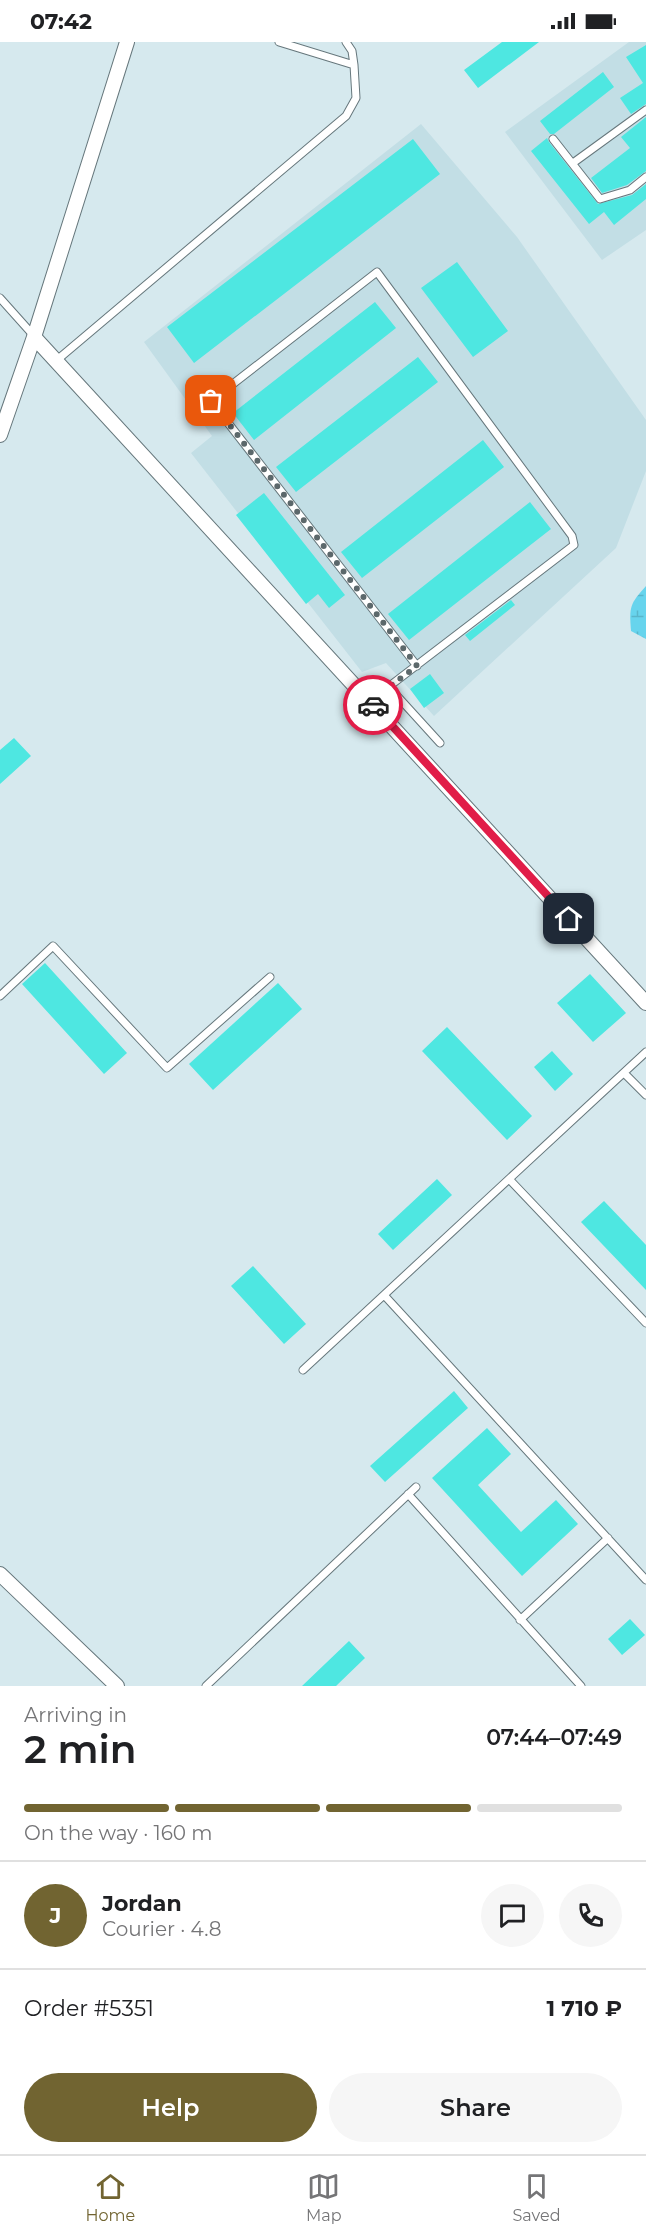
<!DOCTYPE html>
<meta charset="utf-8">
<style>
:root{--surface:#fff;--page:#f6f6f6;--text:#202124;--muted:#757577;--line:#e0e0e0;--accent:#716431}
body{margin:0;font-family:Montserrat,sans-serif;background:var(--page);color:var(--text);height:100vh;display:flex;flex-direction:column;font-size:22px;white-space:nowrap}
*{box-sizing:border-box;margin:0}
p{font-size:20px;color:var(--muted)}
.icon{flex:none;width:33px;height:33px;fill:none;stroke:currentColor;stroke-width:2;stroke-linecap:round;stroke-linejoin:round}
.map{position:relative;height:1644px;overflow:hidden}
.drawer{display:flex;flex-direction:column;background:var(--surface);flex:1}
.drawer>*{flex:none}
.pin{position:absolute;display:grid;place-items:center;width:51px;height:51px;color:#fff;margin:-26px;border-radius:12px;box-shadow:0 3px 9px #0006}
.courier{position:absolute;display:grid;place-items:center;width:60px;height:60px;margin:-30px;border:4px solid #e11d48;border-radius:50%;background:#fff;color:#222;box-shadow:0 2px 8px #0007}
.head em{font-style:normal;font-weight:600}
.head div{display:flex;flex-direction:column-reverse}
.head{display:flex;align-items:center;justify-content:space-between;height:102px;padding:0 24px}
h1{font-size:39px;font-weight:600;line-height:45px}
.bar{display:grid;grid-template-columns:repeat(4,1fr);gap:9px 6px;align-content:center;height:72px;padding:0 24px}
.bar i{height:8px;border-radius:4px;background:var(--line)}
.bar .on{background:var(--accent)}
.bar p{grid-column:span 4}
.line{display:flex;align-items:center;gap:15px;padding:0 24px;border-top:2px solid var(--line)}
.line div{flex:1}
.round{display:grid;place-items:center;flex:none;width:63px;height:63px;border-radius:32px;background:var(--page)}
.cta{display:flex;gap:12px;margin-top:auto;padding:12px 24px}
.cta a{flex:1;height:69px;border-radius:36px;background:var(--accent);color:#fff;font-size:24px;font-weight:600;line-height:69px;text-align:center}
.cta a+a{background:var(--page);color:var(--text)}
.status{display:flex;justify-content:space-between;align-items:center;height:42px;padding:0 30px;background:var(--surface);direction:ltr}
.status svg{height:16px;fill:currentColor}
.dock{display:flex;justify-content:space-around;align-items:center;height:84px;border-top:2px solid var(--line);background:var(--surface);font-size:16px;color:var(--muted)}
.dock a{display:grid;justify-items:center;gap:3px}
.dock .on{color:var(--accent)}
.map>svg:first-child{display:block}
.built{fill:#c2dee5}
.wetland{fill:url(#wetland-marsh)}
.building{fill:#4ee7e1}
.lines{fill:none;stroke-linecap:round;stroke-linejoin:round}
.service-casing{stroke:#66777c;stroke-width:9}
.minor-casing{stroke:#66777c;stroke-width:16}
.service{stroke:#fff;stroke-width:7}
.minor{stroke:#fff;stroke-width:14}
.done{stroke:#5c686b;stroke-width:6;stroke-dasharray:0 10.8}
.route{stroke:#e11d48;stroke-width:8}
</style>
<div class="status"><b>07:42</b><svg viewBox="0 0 49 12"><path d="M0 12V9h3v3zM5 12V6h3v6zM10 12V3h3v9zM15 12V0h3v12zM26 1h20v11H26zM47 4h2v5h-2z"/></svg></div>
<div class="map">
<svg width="646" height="1644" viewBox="0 0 646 1644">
<defs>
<pattern id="wetland-marsh" width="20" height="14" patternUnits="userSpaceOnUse" patternTransform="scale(1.5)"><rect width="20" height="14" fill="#67d4ed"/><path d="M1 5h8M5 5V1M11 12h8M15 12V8" fill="none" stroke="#59b6cb"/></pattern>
</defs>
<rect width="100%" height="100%" fill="#d6e9ee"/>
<path class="built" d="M 629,0 L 646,0 L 646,188 L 602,218 L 505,90 Z
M 421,82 L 517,195 L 646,378 L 646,429 L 616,506 L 434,674 L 386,621 L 362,630 L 191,411 L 212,394 L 144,300 Z"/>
<path class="wetland" d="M 646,544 L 646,597 L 631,589 C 629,564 630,562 646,544 Z"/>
<path class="building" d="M 502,0 L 539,0 L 478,46 L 464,28 Z
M 646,3 L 646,62 L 631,72 L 620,56 L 643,41 L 626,15 Z
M 603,30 L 614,45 L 554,92 L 550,92 L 540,79 Z
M 646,75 L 646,129 L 627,143 L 602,151 L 591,136 L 630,106 L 621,95 Z
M 547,96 L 549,100 L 598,162 L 632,153 L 646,142 L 646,157 L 614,183 L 604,170 L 589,182 L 531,109 Z
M 413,97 L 440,132 L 194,321 L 167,285 Z
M 457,220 L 508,289 L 473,315 L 421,246 Z
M 375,260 L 396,286 L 254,398 L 233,371 Z
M 418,315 L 438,340 L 296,450 L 276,425 Z
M 483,398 L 504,425 L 362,536 L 341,510 Z
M 264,451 L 345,553 L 329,566 L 318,552 L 306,562 L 236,473 Z
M 530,460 L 551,487 L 409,598 L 388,572 Z
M 511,558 L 515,563 L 470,599 L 465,593 Z
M 430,632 L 444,651 L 424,666 L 410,647 Z
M 14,696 L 31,714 L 0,742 L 0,708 Z
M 45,921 L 127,1011 L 104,1032 L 22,942 Z
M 590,932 L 626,971 L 593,1000 L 557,961 Z
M 278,941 L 302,967 L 213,1048 L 189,1022 Z
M 447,985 L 532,1074 L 507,1098 L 422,1009 Z
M 552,1009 L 573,1032 L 555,1049 L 534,1025 Z
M 437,1137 L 452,1153 L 393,1208 L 378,1192 Z
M 604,1159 L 646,1203 L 646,1248 L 581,1180 Z
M 253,1224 L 306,1282 L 284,1302 L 231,1244 Z
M 454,1349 L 468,1366 L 385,1440 L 370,1424 Z
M 487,1386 L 511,1412 L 478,1443 L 521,1490 L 556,1458 L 578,1482 L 522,1534 L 432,1436 Z
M 630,1577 L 645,1593 L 622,1613 L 608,1597 Z
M 349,1599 L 365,1616 L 336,1644 L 302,1644 Z"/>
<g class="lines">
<g class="service-casing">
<path id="service" d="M 279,0 L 354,23 L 352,9 L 346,0
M 553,97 L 600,157 L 630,148 L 646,135
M 573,121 L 646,68
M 0,256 L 34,294
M 57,318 L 346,74 L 356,56 L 354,23
M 389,645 L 440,701
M 370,659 L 574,503 L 572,494 L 377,230 L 211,359 L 417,624
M 0,954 L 53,904 L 167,1026 L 270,935
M 624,1031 L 646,1053
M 509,1137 L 646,1281
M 384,1253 L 646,1538
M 303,1328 L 646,1010
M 408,1452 L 581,1644
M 520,1578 L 608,1496
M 206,1644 L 416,1445"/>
</g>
<g class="minor-casing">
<path id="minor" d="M 34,295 L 646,961
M 0,393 L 34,295 L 127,0
M 0,1532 L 117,1644"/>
</g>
<use href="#service" class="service"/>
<use href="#minor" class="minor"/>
</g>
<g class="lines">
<path class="done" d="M 211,359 L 417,624 L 370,659 L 373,663"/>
<path class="route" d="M 373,663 L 569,877"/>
</g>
</svg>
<div class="pin" style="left:211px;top:359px;background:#ea580c"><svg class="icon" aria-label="bag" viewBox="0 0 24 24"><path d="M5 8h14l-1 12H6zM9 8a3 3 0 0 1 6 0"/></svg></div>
<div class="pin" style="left:569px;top:877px;background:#1f2937"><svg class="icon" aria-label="home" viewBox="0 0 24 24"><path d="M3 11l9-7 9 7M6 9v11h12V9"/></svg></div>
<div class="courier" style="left:373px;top:663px"><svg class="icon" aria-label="car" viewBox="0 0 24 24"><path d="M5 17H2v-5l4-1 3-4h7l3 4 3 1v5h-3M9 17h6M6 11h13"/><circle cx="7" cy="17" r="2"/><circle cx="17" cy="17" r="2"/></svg></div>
</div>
<section class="drawer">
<div class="head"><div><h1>2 min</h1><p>Arriving in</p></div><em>07:44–07:49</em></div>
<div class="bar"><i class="on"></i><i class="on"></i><i class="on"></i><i></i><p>On the way · 160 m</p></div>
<div class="line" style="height:108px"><b class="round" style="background:var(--accent);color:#fff">J</b><div><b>Jordan</b><p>Courier · 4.8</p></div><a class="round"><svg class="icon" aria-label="chat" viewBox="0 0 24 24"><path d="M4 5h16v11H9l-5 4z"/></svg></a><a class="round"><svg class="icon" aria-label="phone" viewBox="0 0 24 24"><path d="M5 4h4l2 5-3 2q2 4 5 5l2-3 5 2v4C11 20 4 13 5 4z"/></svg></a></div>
<div class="line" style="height:78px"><div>Order #5351</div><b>1 710 ₽</b></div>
<div class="cta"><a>Help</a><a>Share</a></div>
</section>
<nav class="dock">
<a class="on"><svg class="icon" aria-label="home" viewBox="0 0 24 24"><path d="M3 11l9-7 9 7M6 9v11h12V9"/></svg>Home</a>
<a><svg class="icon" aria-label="map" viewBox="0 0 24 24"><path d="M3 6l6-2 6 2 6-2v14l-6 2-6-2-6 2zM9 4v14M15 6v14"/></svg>Map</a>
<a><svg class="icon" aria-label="saved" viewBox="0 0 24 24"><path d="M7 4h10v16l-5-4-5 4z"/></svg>Saved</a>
</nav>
